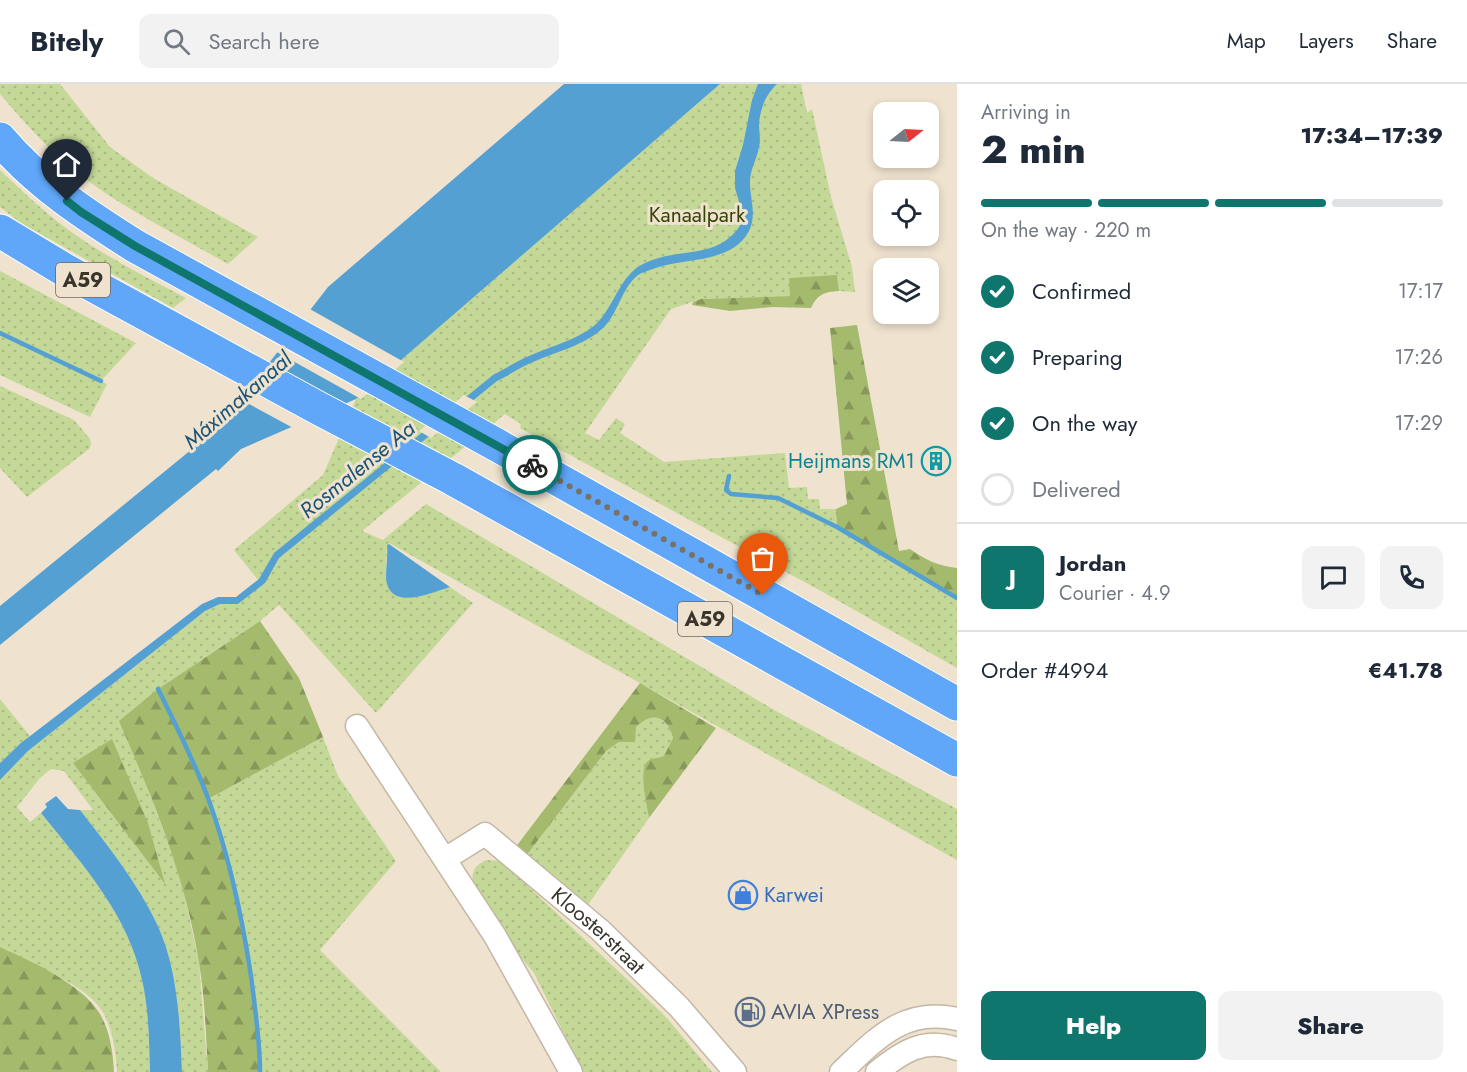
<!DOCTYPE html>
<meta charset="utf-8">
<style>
:root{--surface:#fff;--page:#f2f2f3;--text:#1f2937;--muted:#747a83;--line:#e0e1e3;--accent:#0f766e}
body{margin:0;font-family:Jost,sans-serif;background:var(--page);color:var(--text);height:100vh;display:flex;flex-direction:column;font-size:22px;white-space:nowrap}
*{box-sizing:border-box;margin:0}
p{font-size:20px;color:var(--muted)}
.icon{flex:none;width:33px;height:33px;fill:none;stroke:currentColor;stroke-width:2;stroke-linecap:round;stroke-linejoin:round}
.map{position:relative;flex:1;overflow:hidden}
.side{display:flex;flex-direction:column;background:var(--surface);width:510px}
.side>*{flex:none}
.needle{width:39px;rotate:72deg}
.buttons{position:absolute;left:873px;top:18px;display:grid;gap:12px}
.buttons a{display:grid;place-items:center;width:66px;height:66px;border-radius:12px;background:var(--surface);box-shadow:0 3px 9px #0003;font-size:30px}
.pin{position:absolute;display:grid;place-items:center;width:51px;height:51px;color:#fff;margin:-62px -26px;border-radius:50% 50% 50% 0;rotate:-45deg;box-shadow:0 0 6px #0007}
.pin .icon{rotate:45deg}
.courier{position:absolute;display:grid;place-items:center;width:60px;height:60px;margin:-30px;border:4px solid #0f766e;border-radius:50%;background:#fff;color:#222;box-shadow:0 2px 8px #0007}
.headline em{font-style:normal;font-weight:800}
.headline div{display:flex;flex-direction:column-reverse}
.headline{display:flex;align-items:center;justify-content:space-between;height:102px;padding:0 24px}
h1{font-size:39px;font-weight:800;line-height:45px}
.bar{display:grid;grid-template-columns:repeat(4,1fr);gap:9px 6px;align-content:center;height:72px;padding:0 24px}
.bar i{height:8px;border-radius:4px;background:var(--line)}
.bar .on{background:var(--accent)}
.bar p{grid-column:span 4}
.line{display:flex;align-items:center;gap:15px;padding:0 24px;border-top:2px solid var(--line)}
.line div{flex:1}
.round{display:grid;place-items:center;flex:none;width:63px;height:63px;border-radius:12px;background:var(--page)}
ol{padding:0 24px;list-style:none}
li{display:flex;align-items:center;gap:18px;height:66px}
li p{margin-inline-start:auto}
li .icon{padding:6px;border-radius:50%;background:var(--accent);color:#fff;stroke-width:4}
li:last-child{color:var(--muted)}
li i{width:33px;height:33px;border:3px solid var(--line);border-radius:50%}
.cta{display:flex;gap:12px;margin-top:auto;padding:12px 24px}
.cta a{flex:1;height:69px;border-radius:12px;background:var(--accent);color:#fff;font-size:24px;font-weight:800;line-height:69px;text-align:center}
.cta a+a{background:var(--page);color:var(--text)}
header{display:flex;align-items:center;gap:36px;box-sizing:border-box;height:84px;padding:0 30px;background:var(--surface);border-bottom:2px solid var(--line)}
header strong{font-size:28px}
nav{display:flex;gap:33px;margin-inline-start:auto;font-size:21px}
.search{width:420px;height:54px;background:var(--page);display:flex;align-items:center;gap:15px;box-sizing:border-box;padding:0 21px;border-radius:12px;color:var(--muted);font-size:22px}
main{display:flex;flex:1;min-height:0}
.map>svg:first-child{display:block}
.green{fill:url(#green-dots)}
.forest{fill:url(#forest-firs)}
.water{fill:#54a0d2}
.pier{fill:#efe3cf}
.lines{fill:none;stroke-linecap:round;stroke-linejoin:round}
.stream{stroke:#54a0d2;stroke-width:4.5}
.minor-casing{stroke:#c3b7a4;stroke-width:25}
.highway-casing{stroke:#fff;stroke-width:35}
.minor{stroke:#fff;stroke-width:22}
.highway{stroke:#60a7f9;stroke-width:33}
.done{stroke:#797165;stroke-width:6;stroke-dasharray:0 10.8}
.route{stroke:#0f766e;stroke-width:8}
.labels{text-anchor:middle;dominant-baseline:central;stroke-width:6;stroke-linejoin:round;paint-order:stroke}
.shield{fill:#efe3cf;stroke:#70685d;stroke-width:1.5}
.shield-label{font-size:20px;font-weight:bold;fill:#39342c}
.park-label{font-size:21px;fill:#374409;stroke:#efe3cf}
.culture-label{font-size:21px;fill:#0d838f;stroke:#efe3cf;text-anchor:end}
.shop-label{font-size:21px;fill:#366cbe;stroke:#efe3cf;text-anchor:start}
.street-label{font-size:21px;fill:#39342c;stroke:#efe3cf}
.service-label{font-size:21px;fill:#4e5e75;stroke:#efe3cf;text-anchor:start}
.water-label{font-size:22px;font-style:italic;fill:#1a5375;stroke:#efe3cf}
</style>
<header>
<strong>Bitely</strong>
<div class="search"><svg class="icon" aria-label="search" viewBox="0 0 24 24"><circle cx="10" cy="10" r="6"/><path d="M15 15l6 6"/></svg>Search here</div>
<nav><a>Map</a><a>Layers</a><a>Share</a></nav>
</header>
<main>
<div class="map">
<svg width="957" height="988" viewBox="0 0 957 988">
<defs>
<pattern id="green-dots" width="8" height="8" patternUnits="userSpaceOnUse" patternTransform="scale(1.5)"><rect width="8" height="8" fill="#c4d897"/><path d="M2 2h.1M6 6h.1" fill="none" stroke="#a9ba82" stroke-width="1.8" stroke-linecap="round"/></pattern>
<pattern id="forest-firs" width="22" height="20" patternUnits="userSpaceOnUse" patternTransform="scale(1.5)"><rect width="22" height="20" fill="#a4ba6d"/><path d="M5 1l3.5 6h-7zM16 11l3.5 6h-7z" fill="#87985a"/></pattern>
</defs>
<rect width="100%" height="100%" fill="#efe3cf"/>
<path class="green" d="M 0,0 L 60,0 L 110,63 L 153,94 L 258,153 L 228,180 C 171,147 109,118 60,74 C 38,54 19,32 0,10 Z
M 720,0 L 801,0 L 807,29 L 812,25 L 831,113 L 852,183 L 855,208 L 839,207 L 837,192 L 789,194 L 791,212 L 701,215 L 671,225 L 585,349 L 599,356 L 616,334 L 625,340 L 620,349 L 664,378 L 785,369 L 789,404 L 807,403 L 808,415 L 819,415 L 820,425 L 836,425 L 837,443 L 957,514 L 957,584 L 821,507 L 520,344 L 521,340 L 505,330 L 362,447 L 383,456 L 426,420 L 776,627 L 957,725 L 957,776 L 389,459 L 387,461 L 386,495 L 407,514 L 421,512 L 450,503 L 473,519 L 376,629 L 279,521 L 260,537 L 158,605 L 142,689 L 177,783 L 187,822 L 199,879 L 208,988 L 182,988 C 180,939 178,885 157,840 C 137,798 108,762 80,726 L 93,726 L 64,687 L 51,685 L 40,694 L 17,723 L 30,738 L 41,729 C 82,780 128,830 142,896 C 149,926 149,958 150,988 L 117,988 C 116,968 113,948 104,930 C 89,901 29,879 0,864 L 0,696 L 28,667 L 205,527 L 220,520 L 238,520 L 262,501 L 234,466 L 323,391 L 356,315 Z
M 0,86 C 22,107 45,129 70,147 C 106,173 146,193 186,214 L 173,224 L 21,139 L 0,123 Z
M 0,187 L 136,259 L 101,297 L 107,300 L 90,333 L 0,291 Z
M 0,302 L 74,336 L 90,355 L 91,361 L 89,365 L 27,413 L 0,384 Z
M 0,615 L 30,652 L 0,679 Z
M 649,633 C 664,632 670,642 673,654 L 664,673 C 659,674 653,674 649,676 C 637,684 647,722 649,734 L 587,822 L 526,772 L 606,667 L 619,658 L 642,637 Z
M 323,653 L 338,692 L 396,777 L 320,866 L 441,988 L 260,988 C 261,896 235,803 208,715 Z
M 486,776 L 501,777 L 631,899 L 667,934 L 712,988 L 583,988 L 534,889 L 513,864 L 473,801 C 471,788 474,782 486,776 Z"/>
<path class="forest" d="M 837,191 L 839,207 C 824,208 818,210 811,224 L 772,223 L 730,227 L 692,221 L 693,218 L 701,215 L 790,212 L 789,194 Z
M 857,241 L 899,467 L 910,465 C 925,476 939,482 957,484 L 957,514 L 837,443 L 836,425 L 847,420 L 830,244 Z
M 260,537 L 299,594 L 323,653 L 208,715 C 216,741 225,765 231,791 C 247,850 260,927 260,988 L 208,988 C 206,952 205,915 199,879 C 186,794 153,715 119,637 L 158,605 Z
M 640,599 L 716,644 L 649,734 C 647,722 637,684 649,676 C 653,674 659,674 664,672 L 673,654 C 668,633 653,626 636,643 L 635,658 L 619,658 L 606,667 L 526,772 L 515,764 Z
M 112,655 L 148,739 L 165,800 L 73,679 Z
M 0,863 C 32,878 81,899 100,930 C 110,947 113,968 114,988 L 0,988 Z"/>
<path class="water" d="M 564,0 L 720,0 L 356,315 L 241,365 L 218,387 L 216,385 L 0,561 L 0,522 L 197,361 L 196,359 L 220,342 L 328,203 Z
M 758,0 L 777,0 C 766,10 760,25 759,40 C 759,48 761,56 759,63 C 757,75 750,85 750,98 C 750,116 757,130 749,147 C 731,181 681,173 650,186 C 647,187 641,189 638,191 C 622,203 618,230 603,244 C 585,261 556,268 533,278 C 521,283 509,291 497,297 L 279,474 L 265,499 L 238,520 L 220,520 L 205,527 L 28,667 L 0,696 L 0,679 L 21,659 L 202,520 L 218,513 L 236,513 L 259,495 L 274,469 L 493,291 C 505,285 517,277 529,272 C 551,262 578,256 596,240 C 614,223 620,191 643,180 C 680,161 721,179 744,135 L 735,104 L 735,87 L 743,61 L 752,16 Z
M 389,460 L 450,503 C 431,509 389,528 386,494 C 386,483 388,472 387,461 Z
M 56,712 L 68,725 L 80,726 C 108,762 137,798 157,840 C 178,885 180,939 182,988 L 150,988 C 149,958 149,926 142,896 C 128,830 82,780 41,729 L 47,723 L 45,720 Z"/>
<path class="pier" d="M 308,224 L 404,278 L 361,315 L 275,267 Z
M 267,277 L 349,322 L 295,345 L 238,314 Z
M 464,311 L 477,318 L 431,354 L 419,347 Z"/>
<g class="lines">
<path class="stream" d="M 0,249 L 101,297
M 729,392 L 726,406 L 731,410 L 778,414 L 837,443 L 957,514
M 158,605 C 176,641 194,677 208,714 C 229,771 242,832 251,892 C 255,924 260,956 260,988"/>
<g class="minor-casing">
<g id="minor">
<path d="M 357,642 L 495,852 L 571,988"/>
<path id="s1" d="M 445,775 L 485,750 L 600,846 L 679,923 L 735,988"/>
<path d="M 841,988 C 876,955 904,923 957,935"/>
<path d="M 877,988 C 902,968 924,953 957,965"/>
</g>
</g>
<g class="highway-casing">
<path id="highway" d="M 0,55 C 37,99 86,131 135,162 L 495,360 L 957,620
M 0,147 L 63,185 L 318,324 L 453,395 L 957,676"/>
</g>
<use href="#minor" class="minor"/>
<use href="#highway" class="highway"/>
</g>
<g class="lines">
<path class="done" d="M 532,381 L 763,511"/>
<path class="route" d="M 67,117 L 81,128 L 135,162 L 532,381"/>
</g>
<defs>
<g id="building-ring" transform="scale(1.5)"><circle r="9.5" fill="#efe3cf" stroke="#0f9aa8" stroke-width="1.5"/><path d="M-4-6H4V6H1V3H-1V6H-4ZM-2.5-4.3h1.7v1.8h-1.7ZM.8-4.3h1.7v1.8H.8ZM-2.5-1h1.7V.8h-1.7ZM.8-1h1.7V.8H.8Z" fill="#0f9aa8"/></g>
<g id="shop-ring" transform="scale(1.5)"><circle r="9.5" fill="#efe3cf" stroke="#3f7fe0" stroke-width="1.5"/><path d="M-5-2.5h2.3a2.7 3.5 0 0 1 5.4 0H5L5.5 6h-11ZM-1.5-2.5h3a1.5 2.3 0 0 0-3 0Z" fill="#3f7fe0"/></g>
<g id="fuel-ring" transform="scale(1.5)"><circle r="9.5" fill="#efe3cf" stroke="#5c6f8a" stroke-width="1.5"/><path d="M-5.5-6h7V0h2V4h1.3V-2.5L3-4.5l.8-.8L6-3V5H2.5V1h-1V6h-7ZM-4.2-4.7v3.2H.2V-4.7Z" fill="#5c6f8a"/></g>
</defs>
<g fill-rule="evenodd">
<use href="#building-ring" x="936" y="377"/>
<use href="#shop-ring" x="743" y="811"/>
<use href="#fuel-ring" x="750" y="928"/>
</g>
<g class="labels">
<g class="shield">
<rect x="56" y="179" width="54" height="34" rx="4.5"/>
<rect x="678" y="518" width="54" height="34" rx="4.5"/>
</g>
<g class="shield-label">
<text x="83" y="196">A59</text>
<text x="705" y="535">A59</text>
</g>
<g class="park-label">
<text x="697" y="131">Kanaalpark</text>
</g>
<g class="culture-label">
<text x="915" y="377">Heijmans RM1</text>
</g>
<g class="shop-label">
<text x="764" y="811">Karwei</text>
</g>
<g class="street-label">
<text stroke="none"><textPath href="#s1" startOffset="196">Kloosterstraat</textPath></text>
</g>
<g class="service-label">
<text x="771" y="928">AVIA XPress</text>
</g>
<g class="water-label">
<text transform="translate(237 316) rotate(-41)">Máximakanaal</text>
<text transform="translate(357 385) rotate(-39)">Rosmalense Aa</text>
</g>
</g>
</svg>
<div class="buttons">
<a><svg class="needle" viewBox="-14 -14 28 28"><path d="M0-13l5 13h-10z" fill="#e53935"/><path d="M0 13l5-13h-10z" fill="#747a83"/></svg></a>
<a><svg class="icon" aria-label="locate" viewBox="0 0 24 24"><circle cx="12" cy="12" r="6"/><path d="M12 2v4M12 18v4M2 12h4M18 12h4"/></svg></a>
<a><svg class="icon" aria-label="layers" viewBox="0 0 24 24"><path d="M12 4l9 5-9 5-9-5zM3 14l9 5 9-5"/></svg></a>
</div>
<div class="pin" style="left:763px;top:511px;background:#ea580c"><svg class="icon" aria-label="bag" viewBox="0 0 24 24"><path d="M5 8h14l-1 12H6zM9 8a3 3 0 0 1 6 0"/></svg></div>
<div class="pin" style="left:67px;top:117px;background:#1f2937"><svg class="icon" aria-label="home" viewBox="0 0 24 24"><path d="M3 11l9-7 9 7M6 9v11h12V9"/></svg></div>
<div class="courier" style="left:532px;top:381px"><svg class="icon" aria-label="bike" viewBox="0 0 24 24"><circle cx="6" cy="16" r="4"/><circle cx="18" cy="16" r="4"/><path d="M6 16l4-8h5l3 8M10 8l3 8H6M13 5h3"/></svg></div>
</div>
<section class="side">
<div class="headline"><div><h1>2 min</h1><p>Arriving in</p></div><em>17:34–17:39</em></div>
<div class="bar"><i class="on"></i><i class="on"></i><i class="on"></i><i></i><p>On the way · 220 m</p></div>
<ol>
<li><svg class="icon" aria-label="check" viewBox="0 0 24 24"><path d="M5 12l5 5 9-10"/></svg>Confirmed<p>17:17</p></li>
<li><svg class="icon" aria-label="check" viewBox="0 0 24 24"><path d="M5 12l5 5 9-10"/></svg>Preparing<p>17:26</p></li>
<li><svg class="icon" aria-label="check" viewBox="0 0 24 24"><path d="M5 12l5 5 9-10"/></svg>On the way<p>17:29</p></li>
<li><i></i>Delivered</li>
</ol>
<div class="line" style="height:108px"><b class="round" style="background:var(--accent);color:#fff">J</b><div><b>Jordan</b><p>Courier · 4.9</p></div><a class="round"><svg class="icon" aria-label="chat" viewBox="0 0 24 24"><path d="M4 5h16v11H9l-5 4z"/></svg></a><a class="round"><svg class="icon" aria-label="phone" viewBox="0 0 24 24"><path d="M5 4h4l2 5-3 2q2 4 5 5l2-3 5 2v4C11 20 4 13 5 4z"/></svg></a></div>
<div class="line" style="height:78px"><div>Order #4994</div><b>€41.78</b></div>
<div class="cta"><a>Help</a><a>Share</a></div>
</section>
</main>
